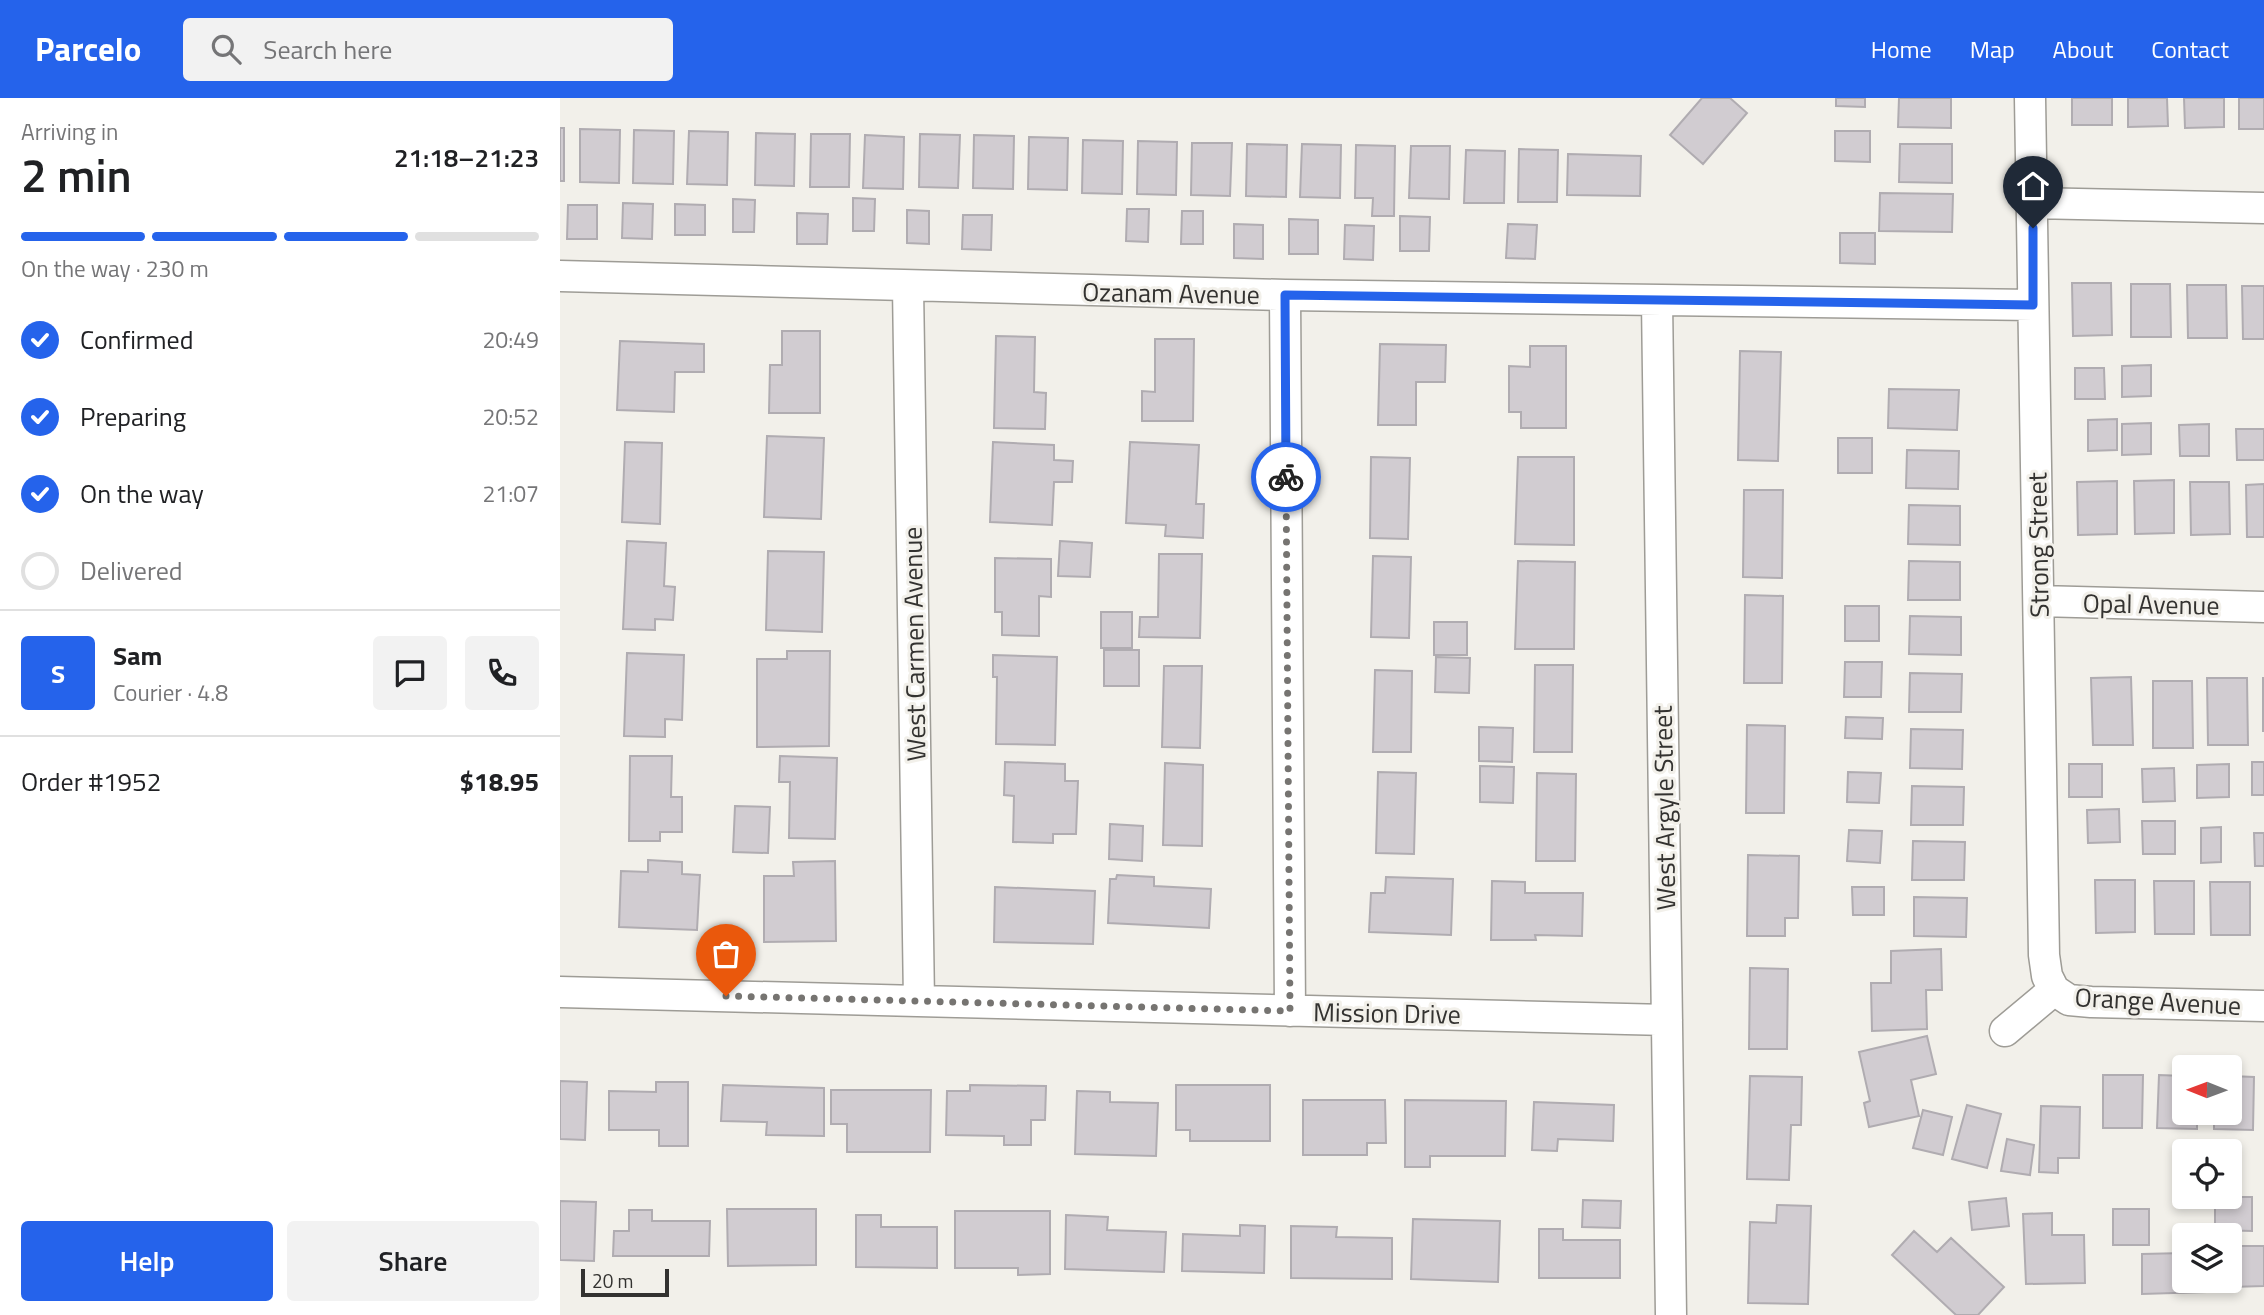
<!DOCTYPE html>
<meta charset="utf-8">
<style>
:root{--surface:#fff;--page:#f2f2f2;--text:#202124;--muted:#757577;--line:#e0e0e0;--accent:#2563eb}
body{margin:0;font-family:"Titillium Web",sans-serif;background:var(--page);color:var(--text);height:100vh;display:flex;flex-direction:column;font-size:26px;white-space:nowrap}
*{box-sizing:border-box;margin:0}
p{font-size:23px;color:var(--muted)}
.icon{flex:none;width:38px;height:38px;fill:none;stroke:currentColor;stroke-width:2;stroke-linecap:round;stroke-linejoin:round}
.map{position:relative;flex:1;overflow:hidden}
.sheet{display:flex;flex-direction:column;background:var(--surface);width:560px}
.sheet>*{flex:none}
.needle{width:46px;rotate:271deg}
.fabs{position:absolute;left:1612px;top:957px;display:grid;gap:14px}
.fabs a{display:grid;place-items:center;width:70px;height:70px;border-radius:7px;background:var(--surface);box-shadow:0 4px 10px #0003;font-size:35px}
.scale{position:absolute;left:21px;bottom:18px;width:88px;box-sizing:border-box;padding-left:7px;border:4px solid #333230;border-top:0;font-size:19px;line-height:24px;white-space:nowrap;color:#333230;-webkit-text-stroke:5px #f2f0ea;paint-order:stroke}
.pin{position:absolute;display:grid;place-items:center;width:60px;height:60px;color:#fff;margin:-72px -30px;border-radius:50% 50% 50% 0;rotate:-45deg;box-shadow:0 0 7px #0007}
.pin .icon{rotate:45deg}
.courier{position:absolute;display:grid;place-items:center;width:70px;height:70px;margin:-35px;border:5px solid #2563eb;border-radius:50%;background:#fff;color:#222;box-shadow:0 2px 9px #0007}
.overview em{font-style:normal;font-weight:600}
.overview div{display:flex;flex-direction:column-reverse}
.overview{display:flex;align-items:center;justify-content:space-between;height:119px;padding:0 21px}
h1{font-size:46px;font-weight:600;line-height:52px}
.bar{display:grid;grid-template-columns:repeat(4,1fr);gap:10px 7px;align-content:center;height:84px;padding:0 21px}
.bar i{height:9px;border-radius:5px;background:var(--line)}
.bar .on{background:var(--accent)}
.bar p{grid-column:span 4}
.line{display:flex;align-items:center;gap:18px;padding:0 21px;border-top:2px solid var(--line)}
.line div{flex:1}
.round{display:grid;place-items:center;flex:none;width:74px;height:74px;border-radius:7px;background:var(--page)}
ol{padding:0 21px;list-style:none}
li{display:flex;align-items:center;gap:21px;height:77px}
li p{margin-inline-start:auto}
li .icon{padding:7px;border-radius:50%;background:var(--accent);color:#fff;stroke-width:4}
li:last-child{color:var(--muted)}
li i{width:38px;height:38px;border:4px solid var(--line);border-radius:50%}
.button{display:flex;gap:14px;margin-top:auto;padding:14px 21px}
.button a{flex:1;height:80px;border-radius:7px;background:var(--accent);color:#fff;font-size:28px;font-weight:600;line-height:80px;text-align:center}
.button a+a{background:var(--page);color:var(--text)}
header{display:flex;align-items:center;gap:42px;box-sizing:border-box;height:98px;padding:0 35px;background:var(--accent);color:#fff}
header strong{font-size:33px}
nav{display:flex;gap:38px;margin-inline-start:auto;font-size:24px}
.search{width:490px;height:63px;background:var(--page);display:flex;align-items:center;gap:18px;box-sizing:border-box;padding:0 24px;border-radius:7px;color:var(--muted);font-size:26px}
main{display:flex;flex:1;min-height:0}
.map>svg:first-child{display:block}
.building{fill:#d1ccd1;stroke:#b0acb1;stroke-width:2}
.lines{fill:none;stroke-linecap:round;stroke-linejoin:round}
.street-casing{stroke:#9e9c96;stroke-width:33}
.street{stroke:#fff;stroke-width:30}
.done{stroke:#767471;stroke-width:7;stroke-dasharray:0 12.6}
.route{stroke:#2563eb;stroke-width:9}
.labels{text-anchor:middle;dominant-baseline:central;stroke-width:6;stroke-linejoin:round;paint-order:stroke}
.street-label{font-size:26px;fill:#333230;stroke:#f2f0ea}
</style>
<header>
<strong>Parcelo</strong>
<div class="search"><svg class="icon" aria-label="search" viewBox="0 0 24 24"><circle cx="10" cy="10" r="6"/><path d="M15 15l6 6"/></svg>Search here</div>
<nav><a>Home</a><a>Map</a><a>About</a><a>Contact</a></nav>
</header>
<main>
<section class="sheet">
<div class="overview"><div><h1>2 min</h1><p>Arriving in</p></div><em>21:18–21:23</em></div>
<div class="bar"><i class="on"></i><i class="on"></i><i class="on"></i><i></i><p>On the way · 230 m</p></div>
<ol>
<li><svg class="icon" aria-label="check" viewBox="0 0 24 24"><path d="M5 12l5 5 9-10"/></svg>Confirmed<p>20:49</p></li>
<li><svg class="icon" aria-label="check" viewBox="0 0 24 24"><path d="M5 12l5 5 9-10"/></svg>Preparing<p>20:52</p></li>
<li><svg class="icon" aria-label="check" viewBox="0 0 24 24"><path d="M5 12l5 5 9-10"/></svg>On the way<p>21:07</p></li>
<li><i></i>Delivered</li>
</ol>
<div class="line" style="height:126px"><b class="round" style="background:var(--accent);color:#fff">S</b><div><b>Sam</b><p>Courier · 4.8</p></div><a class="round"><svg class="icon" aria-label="chat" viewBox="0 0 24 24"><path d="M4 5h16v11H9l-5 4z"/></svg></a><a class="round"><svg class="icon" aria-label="phone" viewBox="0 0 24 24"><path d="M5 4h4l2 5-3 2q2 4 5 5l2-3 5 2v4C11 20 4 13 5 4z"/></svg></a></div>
<div class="line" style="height:91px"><div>Order #1952</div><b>$18.95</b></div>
<div class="button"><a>Help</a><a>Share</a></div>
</section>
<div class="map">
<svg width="1704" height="1217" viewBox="0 0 1704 1217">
<rect width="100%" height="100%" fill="#f2f0ea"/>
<path class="building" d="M 1142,0 L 1170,0 L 1187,15 L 1143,66 L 1110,37 Z
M 1276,0 L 1305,0 L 1305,9 L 1276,8 Z
M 1339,0 L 1391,0 L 1391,30 L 1338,29 Z
M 1512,0 L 1552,0 L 1552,27 L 1512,27 Z
M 1568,0 L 1607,0 L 1608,28 L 1568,29 Z
M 1624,0 L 1664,0 L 1664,29 L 1625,30 Z
M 1679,0 L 1704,0 L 1704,31 L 1679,31 Z
M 0,30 L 4,30 L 4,83 L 0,83 Z
M 20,31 L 60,32 L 59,85 L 20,84 Z
M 74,32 L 114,33 L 113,86 L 73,85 Z
M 129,33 L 168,34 L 167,87 L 127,86 Z
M 1275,33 L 1310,33 L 1310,64 L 1275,63 Z
M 196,35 L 235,36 L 234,88 L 195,87 Z
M 251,36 L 290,36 L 289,89 L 250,89 Z
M 360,36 L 400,37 L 398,90 L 359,89 Z
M 305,37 L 344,39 L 343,91 L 303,90 Z
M 414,37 L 454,38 L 453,91 L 413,90 Z
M 469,39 L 508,40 L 507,92 L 468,91 Z
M 523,42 L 563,43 L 562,96 L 522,95 Z
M 578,43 L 617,44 L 616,97 L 577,96 Z
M 632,45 L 672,45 L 670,98 L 631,97 Z
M 687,46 L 727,47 L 726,99 L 686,98 Z
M 742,46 L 781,47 L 780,100 L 740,99 Z
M 1340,46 L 1392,46 L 1392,85 L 1339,84 Z
M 796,47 L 835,48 L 834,118 L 812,118 L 813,100 L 795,100 Z
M 851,48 L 890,48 L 889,101 L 849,100 Z
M 959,51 L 998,52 L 997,104 L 958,104 Z
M 906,52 L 945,53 L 944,105 L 904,105 Z
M 1008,56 L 1081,58 L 1080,98 L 1007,97 Z
M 1320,95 L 1393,96 L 1392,134 L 1319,133 Z
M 293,100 L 315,101 L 314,133 L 293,133 Z
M 173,101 L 195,102 L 194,134 L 173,134 Z
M 63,105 L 93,106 L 92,141 L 62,140 Z
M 115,106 L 145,107 L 145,137 L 115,137 Z
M 8,107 L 37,107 L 37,141 L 7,141 Z
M 567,111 L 589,111 L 588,144 L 566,143 Z
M 347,112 L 369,113 L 369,146 L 347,145 Z
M 622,113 L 643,113 L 643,146 L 621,146 Z
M 237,115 L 268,116 L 267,146 L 237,146 Z
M 403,117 L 432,117 L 431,152 L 402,151 Z
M 840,118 L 870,119 L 869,153 L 840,153 Z
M 729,121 L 758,122 L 758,156 L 729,156 Z
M 674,126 L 703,127 L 703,161 L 674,160 Z
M 948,126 L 977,127 L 975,161 L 946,160 Z
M 785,127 L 814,128 L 813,162 L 784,161 Z
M 1280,135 L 1315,135 L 1315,166 L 1280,165 Z
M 1512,185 L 1551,185 L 1552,237 L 1513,238 Z
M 1571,186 L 1610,186 L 1611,239 L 1571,239 Z
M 1627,187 L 1666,187 L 1667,240 L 1628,240 Z
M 1682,188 L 1704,188 L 1704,241 L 1683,241 Z
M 222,233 L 260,233 L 260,315 L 209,315 L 210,267 L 222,267 Z
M 436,238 L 475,239 L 474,294 L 486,295 L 485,331 L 434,330 Z
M 595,241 L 634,241 L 633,323 L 582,323 L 582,293 L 595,294 Z
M 60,243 L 144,246 L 144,274 L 115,274 L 114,314 L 57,312 Z
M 820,246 L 886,247 L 885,284 L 856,284 L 856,327 L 818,327 Z
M 970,248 L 1006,248 L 1006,330 L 961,330 L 961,314 L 949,314 L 949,268 L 970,269 Z
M 1180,253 L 1221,254 L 1218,363 L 1178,362 Z
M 1591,267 L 1591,298 L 1562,299 L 1562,268 Z
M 1515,270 L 1544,270 L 1545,301 L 1515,301 Z
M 1329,291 L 1399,292 L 1397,332 L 1328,330 Z
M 1557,321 L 1557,352 L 1528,353 L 1528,322 Z
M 1591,325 L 1591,356 L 1562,357 L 1562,326 Z
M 1649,326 L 1649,358 L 1620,358 L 1619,327 Z
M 1676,331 L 1704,331 L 1704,362 L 1677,362 Z
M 207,338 L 264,340 L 261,421 L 204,419 Z
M 1278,340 L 1312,340 L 1312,375 L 1278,375 Z
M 65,344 L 102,345 L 100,426 L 62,424 Z
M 433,344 L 494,347 L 494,362 L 513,363 L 512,384 L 494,384 L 492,427 L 430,424 Z
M 570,344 L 639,347 L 636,406 L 644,406 L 643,440 L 605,438 L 606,427 L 566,425 Z
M 1347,352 L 1399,353 L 1398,391 L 1346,390 Z
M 811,359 L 850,360 L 848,441 L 810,440 Z
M 958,359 L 1014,359 L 1014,447 L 955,446 Z
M 1614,382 L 1614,435 L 1575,436 L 1574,383 Z
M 1557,383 L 1557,436 L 1518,437 L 1517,384 Z
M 1630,384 L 1669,384 L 1670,436 L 1631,437 Z
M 1704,386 L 1704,439 L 1687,439 L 1686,387 Z
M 1184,392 L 1223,392 L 1222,480 L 1183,479 Z
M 1349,407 L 1400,408 L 1400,447 L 1348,446 Z
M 67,443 L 106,445 L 104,488 L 115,489 L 113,522 L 95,521 L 95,532 L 63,531 Z
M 500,443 L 532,445 L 530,479 L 498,478 Z
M 208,453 L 264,454 L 262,534 L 206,532 Z
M 599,456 L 642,456 L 640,540 L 579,539 L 580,519 L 598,519 Z
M 813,458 L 851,459 L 849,540 L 811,539 Z
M 435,460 L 491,461 L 491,499 L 479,498 L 479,538 L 442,537 L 442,514 L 435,514 Z
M 958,463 L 1015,464 L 1014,551 L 955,551 Z
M 1349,463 L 1400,464 L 1400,502 L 1348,502 Z
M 1185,497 L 1223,498 L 1222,585 L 1184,585 Z
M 1285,508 L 1319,508 L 1319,543 L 1285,543 Z
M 541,514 L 572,514 L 572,550 L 541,550 Z
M 1350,518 L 1401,519 L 1401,557 L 1349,556 Z
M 874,524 L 907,524 L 907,557 L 874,557 Z
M 544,552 L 579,552 L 579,588 L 544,588 Z
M 227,553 L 270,553 L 269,648 L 197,649 L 197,561 L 227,561 Z
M 67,555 L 124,557 L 122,622 L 105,621 L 105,639 L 64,638 Z
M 433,557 L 497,559 L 495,647 L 436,646 L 437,579 L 433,579 Z
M 876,559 L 910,560 L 909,595 L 875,594 Z
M 1285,564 L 1322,564 L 1321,599 L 1284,599 Z
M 975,567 L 1013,567 L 1012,654 L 974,654 Z
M 604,568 L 642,568 L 640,650 L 602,649 Z
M 815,572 L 852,573 L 851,654 L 813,654 Z
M 1350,575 L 1402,576 L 1401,614 L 1349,614 Z
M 1571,579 L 1573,647 L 1533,647 L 1531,580 Z
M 1647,580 L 1687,580 L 1688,647 L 1648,647 Z
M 1703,580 L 1704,580 L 1704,633 L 1703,633 Z
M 1593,583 L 1632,583 L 1633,650 L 1593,650 Z
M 1286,619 L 1323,620 L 1322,641 L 1285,640 Z
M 1187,627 L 1225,628 L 1224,715 L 1186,715 Z
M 919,629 L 953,630 L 952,664 L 919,663 Z
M 1351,631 L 1403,632 L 1402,671 L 1350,670 Z
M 70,658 L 112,658 L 111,699 L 122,699 L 122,734 L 100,734 L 100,743 L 69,743 Z
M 220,658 L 277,660 L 275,741 L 229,740 L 230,684 L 219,684 Z
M 445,664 L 505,666 L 505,683 L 518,683 L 516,736 L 493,736 L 493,745 L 453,744 L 454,698 L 444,697 Z
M 1692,664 L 1704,664 L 1704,697 L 1692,697 Z
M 605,665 L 643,667 L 642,748 L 603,747 Z
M 1509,666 L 1542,666 L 1542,699 L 1509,699 Z
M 1669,666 L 1669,699 L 1637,700 L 1637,667 Z
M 920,668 L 954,669 L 953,705 L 920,704 Z
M 1614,670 L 1615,703 L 1583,704 L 1582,671 Z
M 818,674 L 856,675 L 854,756 L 816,755 Z
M 1288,674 L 1321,675 L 1319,705 L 1287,704 Z
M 977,675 L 1016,676 L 1015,763 L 976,763 Z
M 1352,688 L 1404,689 L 1403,727 L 1351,727 Z
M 175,708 L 210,709 L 208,755 L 173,754 Z
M 1559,711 L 1560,744 L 1528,745 L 1527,712 Z
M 1582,723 L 1615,723 L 1615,756 L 1583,756 Z
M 550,726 L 583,728 L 582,763 L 549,761 Z
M 1661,729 L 1661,764 L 1641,765 L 1641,730 Z
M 1289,732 L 1322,733 L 1320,765 L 1287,763 Z
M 1694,735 L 1704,735 L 1704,768 L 1695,768 Z
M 1353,743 L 1405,744 L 1404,782 L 1352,782 Z
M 1188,757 L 1239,758 L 1238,820 L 1225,820 L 1225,838 L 1187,838 Z
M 88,762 L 122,764 L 122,776 L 140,777 L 137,832 L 59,829 L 61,773 L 88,774 Z
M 275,763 L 276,843 L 204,844 L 204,778 L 234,778 L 233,764 Z
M 557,777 L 594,779 L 594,788 L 651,791 L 649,830 L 548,825 L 550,781 L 556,781 Z
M 826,779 L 893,781 L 891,837 L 809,834 L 811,795 L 825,795 Z
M 1535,782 L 1575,782 L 1575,834 L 1536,835 Z
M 932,783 L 965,784 L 965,795 L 1023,795 L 1022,838 L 975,837 L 976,842 L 931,842 Z
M 1594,783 L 1634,783 L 1634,836 L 1595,836 Z
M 1650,784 L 1690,784 L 1690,837 L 1651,837 Z
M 435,789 L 535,793 L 533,846 L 434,844 Z
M 1292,789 L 1324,789 L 1324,817 L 1293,817 Z
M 1354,799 L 1407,800 L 1406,839 L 1354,838 Z
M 1381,851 L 1382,892 L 1366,892 L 1367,931 L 1312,933 L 1311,885 L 1331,885 L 1331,853 Z
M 1190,870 L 1228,871 L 1227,951 L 1189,951 Z
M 1367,938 L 1376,976 L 1351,982 L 1359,1018 L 1309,1029 L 1304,1005 L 1310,1003 L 1299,954 Z
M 1543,977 L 1583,977 L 1582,1030 L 1543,1030 Z
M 1599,977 L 1624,978 L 1624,1015 L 1637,1015 L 1637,1031 L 1597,1030 Z
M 1190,978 L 1242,979 L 1241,1027 L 1231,1027 L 1229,1082 L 1187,1081 Z
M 1670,978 L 1694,979 L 1693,1032 L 1654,1031 L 1654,1015 L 1670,1015 Z
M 0,983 L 27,984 L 25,1042 L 0,1041 Z
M 96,984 L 128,984 L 128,1048 L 99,1048 L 99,1032 L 49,1032 L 49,993 L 96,994 Z
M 163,987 L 264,990 L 264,1038 L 206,1037 L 207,1024 L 161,1023 Z
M 410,987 L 486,988 L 485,1022 L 471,1022 L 471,1047 L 444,1047 L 444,1038 L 386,1037 L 387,993 L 410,993 Z
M 616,987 L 710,987 L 710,1043 L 630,1043 L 630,1032 L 616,1032 Z
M 271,992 L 371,992 L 370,1054 L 287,1054 L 287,1026 L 271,1026 Z
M 517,993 L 550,994 L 550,1004 L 598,1005 L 596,1058 L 515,1056 Z
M 743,1002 L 825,1002 L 826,1045 L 807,1045 L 807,1057 L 743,1057 Z
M 845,1002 L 946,1003 L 945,1058 L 870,1058 L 870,1069 L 845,1069 Z
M 974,1004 L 1054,1007 L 1053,1043 L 998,1041 L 997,1053 L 972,1052 Z
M 1407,1007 L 1441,1016 L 1427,1070 L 1392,1061 Z
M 1481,1008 L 1520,1009 L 1519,1060 L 1498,1060 L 1498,1075 L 1479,1074 Z
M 1363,1012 L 1392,1019 L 1383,1057 L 1353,1050 Z
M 1447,1041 L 1474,1047 L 1470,1077 L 1441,1073 Z
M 1642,1049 L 1675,1050 L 1674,1086 L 1670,1085 L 1670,1054 L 1642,1054 Z
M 1655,1099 L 1692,1099 L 1692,1133 L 1655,1132 Z
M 1446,1100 L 1449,1128 L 1412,1132 L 1409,1104 Z
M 1023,1102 L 1061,1103 L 1060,1130 L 1022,1129 Z
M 0,1103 L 36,1104 L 34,1163 L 0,1162 Z
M 1217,1107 L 1251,1108 L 1248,1206 L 1188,1205 L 1190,1124 L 1216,1125 Z
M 167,1111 L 256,1111 L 256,1167 L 168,1168 Z
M 1553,1111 L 1589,1111 L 1589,1147 L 1553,1147 Z
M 69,1112 L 92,1112 L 92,1123 L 150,1123 L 149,1158 L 53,1158 L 54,1133 L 69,1133 Z
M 395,1113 L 490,1113 L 490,1176 L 458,1177 L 458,1170 L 395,1170 Z
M 1492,1115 L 1492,1137 L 1524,1137 L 1525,1185 L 1466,1186 L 1463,1116 Z
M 296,1117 L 321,1117 L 321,1129 L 377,1129 L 377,1170 L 296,1169 Z
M 506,1117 L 548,1119 L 547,1132 L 606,1134 L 604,1174 L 505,1171 Z
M 853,1121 L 940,1123 L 938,1184 L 851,1181 Z
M 680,1127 L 705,1128 L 704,1175 L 622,1173 L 623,1136 L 680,1138 Z
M 731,1128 L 777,1129 L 776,1139 L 832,1140 L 832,1181 L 731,1180 Z
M 979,1131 L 1003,1131 L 1003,1142 L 1060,1142 L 1060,1180 L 979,1180 Z
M 1354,1133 L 1377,1154 L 1391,1140 L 1444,1189 L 1418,1217 L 1396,1217 L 1332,1157 Z
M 1670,1148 L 1704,1148 L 1704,1188 L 1671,1189 Z
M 1624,1155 L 1624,1183 L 1646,1183 L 1646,1194 L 1582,1196 L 1582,1156 Z"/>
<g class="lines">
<g class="street-casing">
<path id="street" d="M 1470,0 L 1484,857 L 1487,878 L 1494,892
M 1472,105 L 1704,110
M 0,178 L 725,197 L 1473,207
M 348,189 L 359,903
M 725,197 L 730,913
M 1097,203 L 1111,1217
M 1479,503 L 1704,509
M 1494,892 L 1509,902 L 1531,904 L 1704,908
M 0,894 L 1107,922
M 1445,933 L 1494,892"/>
</g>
<use href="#street" class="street"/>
</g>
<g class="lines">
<path class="done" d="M 166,898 L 730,913 L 726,379"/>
<path class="route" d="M 726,379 L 725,197 L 1473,207 L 1473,130"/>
</g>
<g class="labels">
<g class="street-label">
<text transform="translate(611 195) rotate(1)">Ozanam Avenue</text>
<text transform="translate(1478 447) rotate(-91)">Strong Street</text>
<text transform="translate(1591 506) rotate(1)">Opal Avenue</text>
<text transform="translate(354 546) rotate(-91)">West Carmen Avenue</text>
<text transform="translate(1104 710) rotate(-91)">West Argyle Street</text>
<text transform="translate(1598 903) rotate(3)">Orange Avenue</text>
<text transform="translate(827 915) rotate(1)">Mission Drive</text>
</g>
</g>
</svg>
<div class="fabs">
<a><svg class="needle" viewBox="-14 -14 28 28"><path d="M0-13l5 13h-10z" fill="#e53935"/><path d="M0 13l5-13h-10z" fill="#757577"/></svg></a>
<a><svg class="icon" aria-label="locate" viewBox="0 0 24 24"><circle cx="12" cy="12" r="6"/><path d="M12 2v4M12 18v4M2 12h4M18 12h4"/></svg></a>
<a><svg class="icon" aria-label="layers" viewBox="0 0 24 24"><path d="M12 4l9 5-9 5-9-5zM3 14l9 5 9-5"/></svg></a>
</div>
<div class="scale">20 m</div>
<div class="pin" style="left:166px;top:898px;background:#ea580c"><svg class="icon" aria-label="bag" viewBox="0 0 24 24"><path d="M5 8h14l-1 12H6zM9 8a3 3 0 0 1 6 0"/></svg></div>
<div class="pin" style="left:1473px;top:130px;background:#1f2937"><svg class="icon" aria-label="home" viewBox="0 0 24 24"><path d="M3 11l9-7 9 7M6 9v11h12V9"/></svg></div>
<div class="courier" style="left:726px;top:379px"><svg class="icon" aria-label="bike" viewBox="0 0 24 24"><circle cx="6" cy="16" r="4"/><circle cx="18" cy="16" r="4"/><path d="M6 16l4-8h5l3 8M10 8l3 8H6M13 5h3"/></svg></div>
</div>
</main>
